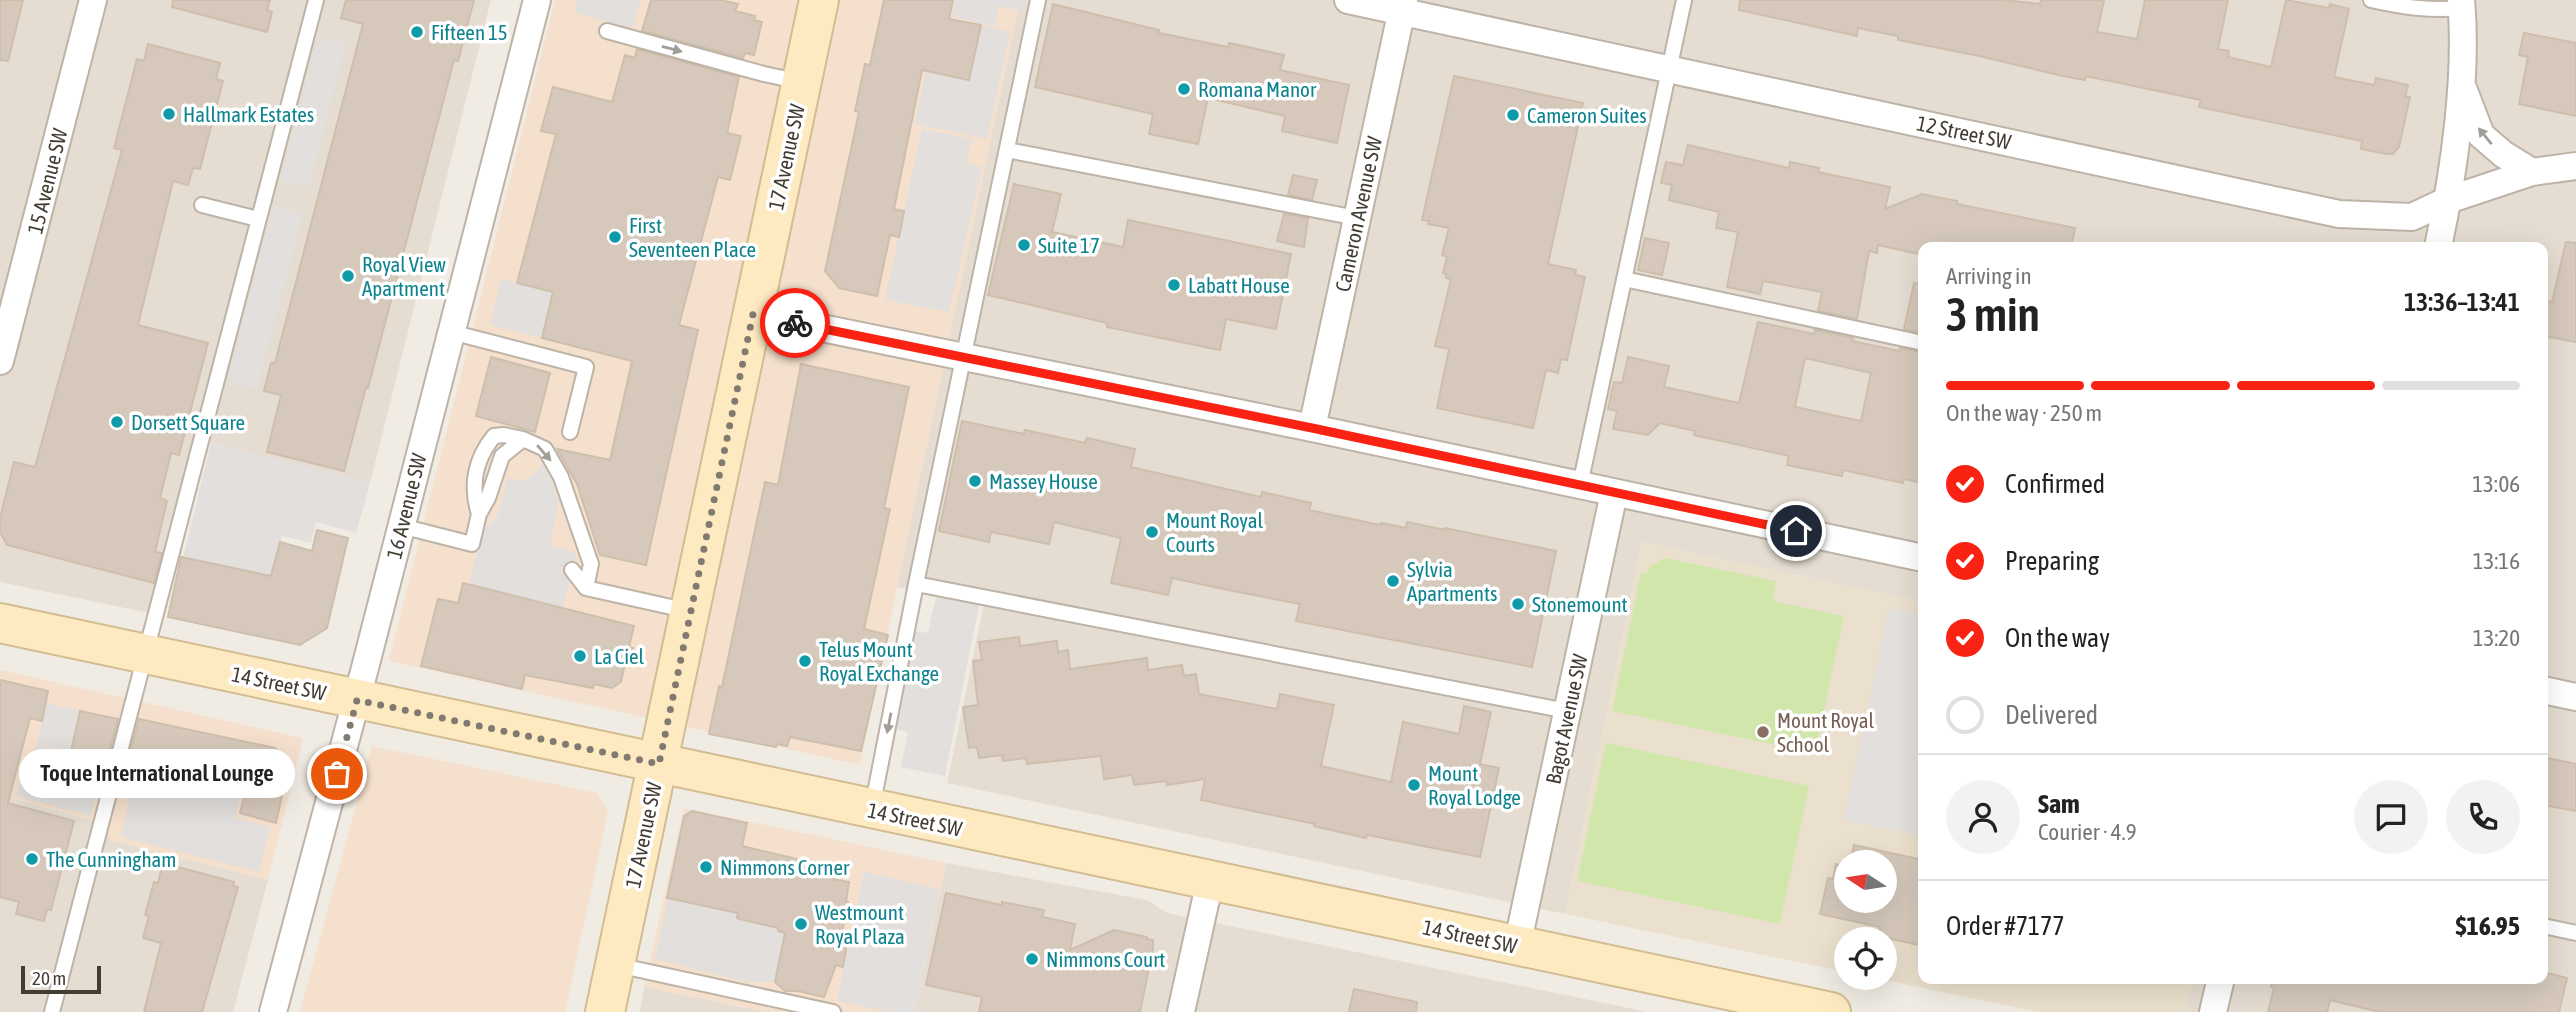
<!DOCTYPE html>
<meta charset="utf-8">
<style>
:root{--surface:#fff;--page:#f2f2f2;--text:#222;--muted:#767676;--line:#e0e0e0;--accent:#f92213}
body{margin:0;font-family:"Asap Condensed",sans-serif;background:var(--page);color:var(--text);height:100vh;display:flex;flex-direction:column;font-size:26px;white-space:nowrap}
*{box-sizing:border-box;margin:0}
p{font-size:23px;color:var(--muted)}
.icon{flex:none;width:38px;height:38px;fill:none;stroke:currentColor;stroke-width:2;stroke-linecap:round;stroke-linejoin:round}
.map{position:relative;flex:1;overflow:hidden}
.panel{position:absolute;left:1918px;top:242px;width:630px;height:742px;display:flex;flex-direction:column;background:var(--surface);border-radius:14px;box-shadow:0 7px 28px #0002}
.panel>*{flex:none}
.needle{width:46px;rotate:282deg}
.fabs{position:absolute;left:1834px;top:850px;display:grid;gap:14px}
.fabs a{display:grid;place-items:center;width:63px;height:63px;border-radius:50%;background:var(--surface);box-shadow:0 7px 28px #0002;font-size:35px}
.scale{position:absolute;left:21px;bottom:18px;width:80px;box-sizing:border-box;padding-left:7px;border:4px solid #433c33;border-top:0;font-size:19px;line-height:24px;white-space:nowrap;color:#433c33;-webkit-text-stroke:5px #fff;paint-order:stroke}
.pin{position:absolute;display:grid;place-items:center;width:60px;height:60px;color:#fff;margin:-30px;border:4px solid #fff;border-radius:50%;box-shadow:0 2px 7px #0007}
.courier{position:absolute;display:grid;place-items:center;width:70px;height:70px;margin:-35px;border:5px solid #f92213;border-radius:50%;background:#fff;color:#222;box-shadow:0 2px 9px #0007}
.bubble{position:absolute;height:49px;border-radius:24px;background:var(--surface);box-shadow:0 7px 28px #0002;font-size:23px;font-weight:600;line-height:49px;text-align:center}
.headline em{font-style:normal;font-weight:600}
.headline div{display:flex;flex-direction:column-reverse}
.headline{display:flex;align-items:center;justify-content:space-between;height:119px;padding:0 28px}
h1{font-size:46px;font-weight:600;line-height:52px}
.bar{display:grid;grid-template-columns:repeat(4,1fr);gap:10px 7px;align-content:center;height:84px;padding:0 28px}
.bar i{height:9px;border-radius:5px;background:var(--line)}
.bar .on{background:var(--accent)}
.bar p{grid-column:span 4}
.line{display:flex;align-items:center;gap:18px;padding:0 28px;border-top:2px solid var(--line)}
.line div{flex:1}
.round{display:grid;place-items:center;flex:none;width:74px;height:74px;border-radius:37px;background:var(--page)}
ol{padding:0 28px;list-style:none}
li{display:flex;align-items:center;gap:21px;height:77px}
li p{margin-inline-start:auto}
li .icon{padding:7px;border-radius:50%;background:var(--accent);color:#fff;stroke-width:4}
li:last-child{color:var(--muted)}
li i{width:38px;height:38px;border:4px solid var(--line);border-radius:50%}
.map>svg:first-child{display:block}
.residential{fill:#e5ddd1}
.commercial{fill:#f4e0cd}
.education{fill:#ebe0cd;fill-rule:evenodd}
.green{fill:#d1e6ab}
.parking{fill:#e2dfdc}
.building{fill:#d6c9bc;stroke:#cebeac;stroke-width:2;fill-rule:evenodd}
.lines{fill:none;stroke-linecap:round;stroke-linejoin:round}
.lane-casing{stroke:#bdb3a6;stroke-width:18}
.street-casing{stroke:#bdb3a6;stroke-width:30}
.secondary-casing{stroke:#d2bc93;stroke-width:42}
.lane{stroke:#fff;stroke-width:14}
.street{stroke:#fff;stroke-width:26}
.secondary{stroke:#feeac0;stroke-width:38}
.oneway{fill:#a19e99}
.done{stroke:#807a71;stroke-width:7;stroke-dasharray:0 12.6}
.route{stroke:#f92213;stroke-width:9}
.culture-dot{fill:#0f9aa8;stroke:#fff;stroke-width:2.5}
.education-dot{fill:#8d6e63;stroke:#fff;stroke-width:2.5}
.labels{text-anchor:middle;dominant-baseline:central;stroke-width:7;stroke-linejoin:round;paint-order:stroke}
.culture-label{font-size:21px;fill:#0d838f;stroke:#fff;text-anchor:start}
.street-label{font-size:21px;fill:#433c33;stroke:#fff}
.education-label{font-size:21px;fill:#785e54;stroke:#fff;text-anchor:start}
</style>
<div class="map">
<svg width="2576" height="1012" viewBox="0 0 2576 1012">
<rect width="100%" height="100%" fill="#f1ece3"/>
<path class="residential" d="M 0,0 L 491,0 L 370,483 L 203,440 L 159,615 L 0,582 Z
M 1020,0 L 2576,0 L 2576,1012 L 2185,1012 L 2192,978 L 2543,978 L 2543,247 L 1923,247 L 1923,602 L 1642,542 L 1565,914 L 947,783 L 984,604 L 897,587 Z
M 0,795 L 92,820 L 112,840 L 268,880 L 233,1012 L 0,1012 Z
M 946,863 L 1147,900 L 1167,913 L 1648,1012 L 915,1012 Z
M 644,987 L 767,1012 L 640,1012 Z"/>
<path class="commercial" d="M 555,0 L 1020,0 L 860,765 L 389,661 Z
M 0,670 L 303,738 L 268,880 L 112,840 L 92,820 L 0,795 Z
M 372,746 L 597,793 L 608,812 L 565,1012 L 300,1012 Z
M 684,808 L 946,863 L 915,1012 L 767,1012 L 644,987 Z"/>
<path class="education" d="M 1642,542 L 1923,602 L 1923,978 L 2192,978 L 2185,1012 L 2038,1012 L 1876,978 L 1885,978 L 1885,940 L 1846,940 L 1846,972 L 1565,914 ZM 1846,863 L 1885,863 L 1885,901 L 1846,901 Z"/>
<path class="green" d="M 1664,558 L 1776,581 L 1773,601 L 1844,616 L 1815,753 L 1612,711 L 1641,573 L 1647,574 L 1649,567 Z
M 1606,743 L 1809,786 L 1780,924 L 1577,881 Z"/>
<path class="parking" d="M 578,0 L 640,0 L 633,28 L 575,13 Z
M 955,0 L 1025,0 L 1023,11 L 999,6 L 995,26 L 952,17 Z
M 981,25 L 1010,32 L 987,139 L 915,124 L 926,71 L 969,80 Z
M 318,37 L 346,44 L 309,187 L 280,180 Z
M 922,129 L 972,139 L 966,163 L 982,167 L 949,312 L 885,300 Z
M 273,205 L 303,213 L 257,389 L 227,382 Z
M 501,279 L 553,292 L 542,338 L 490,325 Z
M 211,442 L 370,483 L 356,533 L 316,522 L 311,543 L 282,536 L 271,576 L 183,558 Z
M 545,462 L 559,502 L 550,546 L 576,553 L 563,608 L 469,584 L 482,532 L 497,517 L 508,477 L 526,482 Z
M 936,597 L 979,605 L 945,776 L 901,767 L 908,732 L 896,729 L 915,631 L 928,633 Z
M 1889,608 L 1923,615 L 1923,836 L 1844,820 Z
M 46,703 L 80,711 L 70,756 L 104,764 L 91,816 L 16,796 L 23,771 L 31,773 Z
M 145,773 L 240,798 L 235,818 L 270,827 L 259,872 L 121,837 L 132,790 L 140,792 Z
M 864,872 L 940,889 L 915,1012 L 889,1012 L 837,1001 Z
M 668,898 L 738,913 L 737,918 L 740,920 L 806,934 L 795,986 L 775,982 L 746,982 L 655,959 Z"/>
<path class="building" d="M 0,0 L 23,0 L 8,61 L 0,60 Z
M 173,0 L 270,0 L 267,10 L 272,12 L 267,32 L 172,7 Z
M 346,0 L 474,0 L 458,61 L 454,60 L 368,388 L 366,387 L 344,471 L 267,452 L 281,395 L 264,391 L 271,363 L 275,363 L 363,24 L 341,18 Z
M 651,0 L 720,0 L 738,4 L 735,11 L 755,16 L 754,20 L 762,22 L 754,55 L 745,53 L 743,58 L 642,31 Z
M 884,0 L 953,0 L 949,19 L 981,25 L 969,80 L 922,70 L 894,209 L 904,211 L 899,237 L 890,235 L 877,296 L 839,288 L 825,271 L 859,112 L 855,111 L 865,64 L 870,65 Z
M 1740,0 L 2002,0 L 2040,4 L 2041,0 L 2104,0 L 2097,32 L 2137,39 L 2145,0 L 2228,0 L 2218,49 L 2229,51 L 2228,57 L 2271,67 L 2286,0 L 2329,8 L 2330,4 L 2349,9 L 2334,77 L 2374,85 L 2376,78 L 2408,85 L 2405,96 L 2410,97 L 2399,147 L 2393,154 L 2387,154 L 2361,149 L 2362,141 L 2199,107 L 2201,100 L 2086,76 L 2085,80 L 2063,76 L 1979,56 L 1898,40 L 1898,36 L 1858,28 L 1857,36 L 1739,10 Z
M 1053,4 L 1159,30 L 1159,33 L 1228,47 L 1229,43 L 1284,55 L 1280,70 L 1349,85 L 1337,143 L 1282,131 L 1285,116 L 1208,98 L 1198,144 L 1149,134 L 1153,114 L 1035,87 Z
M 2524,33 L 2576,43 L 2576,116 L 2519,104 L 2528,57 L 2519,55 Z
M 148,44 L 220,63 L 216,79 L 223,81 L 200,169 L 193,168 L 188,185 L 173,181 L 138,325 L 208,343 L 179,455 L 171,453 L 160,498 L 167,501 L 155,552 L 162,553 L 154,583 L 7,545 L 0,532 L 0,518 L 14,462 L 35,467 L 122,150 L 114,148 L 137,59 L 144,61 Z
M 637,49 L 739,77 L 727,133 L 741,136 L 730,180 L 718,177 L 679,325 L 698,330 L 646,565 L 600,555 L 577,484 L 557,449 L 610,460 L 632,361 L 542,338 L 553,292 L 517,283 L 556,134 L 541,131 L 553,87 L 612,102 L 625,55 L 635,58 Z
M 1454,76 L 1583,103 L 1548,264 L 1576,270 L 1575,275 L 1585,277 L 1567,360 L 1561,359 L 1558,373 L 1546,370 L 1533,428 L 1437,408 L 1449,349 L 1435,346 L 1451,279 L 1446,278 L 1446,274 L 1443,273 L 1447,257 L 1442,255 L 1449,228 L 1428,224 L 1429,221 L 1422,220 Z
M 1688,145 L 1789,168 L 1790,162 L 1819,168 L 1818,172 L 1890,187 L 1885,209 L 1922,194 L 1957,201 L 1957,204 L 2075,228 L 2071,247 L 1923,247 L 1923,255 L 1878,245 L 1877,253 L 1869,251 L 1857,319 L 1818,311 L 1822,292 L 1763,281 L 1760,294 L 1727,287 L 1738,232 L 1716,228 L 1719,212 L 1669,200 L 1672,185 L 1661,183 L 1666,162 L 1683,165 Z
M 1293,175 L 1317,180 L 1312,200 L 1288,195 Z
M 1014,184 L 1061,194 L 1052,232 L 1123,247 L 1128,220 L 1291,254 L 1276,329 L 1226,319 L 1220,350 L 1107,327 L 1107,323 L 988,295 Z
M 1284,214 L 1308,218 L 1304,247 L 1277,241 Z
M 1645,238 L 1669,243 L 1662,275 L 1638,270 Z
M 2566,242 L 2576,243 L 2576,342 L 2543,336 L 2543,300 L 2552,302 Z
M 1914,283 L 1923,284 L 1923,333 L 1904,329 Z
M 1758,322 L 1814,334 L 1815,330 L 1853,338 L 1852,341 L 1899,351 L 1900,348 L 1923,352 L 1923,483 L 1904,479 L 1903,483 L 1843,470 L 1842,476 L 1787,465 L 1789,456 L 1694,435 L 1695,431 L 1660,423 L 1648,435 L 1613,429 L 1617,411 L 1608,409 L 1614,382 L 1622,383 L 1628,357 L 1669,366 L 1664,387 L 1739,403 ZM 1805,358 L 1871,373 L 1861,421 L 1795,407 Z
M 491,357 L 550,373 L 535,432 L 476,416 Z
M 801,364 L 909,387 L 884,508 L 890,509 L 864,629 L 888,635 L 861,751 L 790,737 L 787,746 L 777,744 L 776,747 L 709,734 L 719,686 L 722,687 L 765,482 L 778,485 Z
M 962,421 L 1024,434 L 1025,430 L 1085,443 L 1087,438 L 1135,449 L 1131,467 L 1261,497 L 1262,492 L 1311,503 L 1309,510 L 1380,525 L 1381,523 L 1406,528 L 1407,522 L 1445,530 L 1445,528 L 1556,551 L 1532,667 L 1296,621 L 1300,604 L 1233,591 L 1172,578 L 1168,595 L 1111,583 L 1121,538 L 1054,522 L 1049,544 L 991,532 L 989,542 L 939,531 Z
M 317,530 L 348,538 L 327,628 L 300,645 L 168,617 L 181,557 L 271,576 L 280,542 L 312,551 Z
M 463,583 L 634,626 L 629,647 L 633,648 L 630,664 L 624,668 L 621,682 L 612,688 L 594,684 L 593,688 L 525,675 L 522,689 L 421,666 L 438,599 L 458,603 Z
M 1019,637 L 1020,646 L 1057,641 L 1058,652 L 1068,650 L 1070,669 L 1147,658 L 1148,670 L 1182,665 L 1184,676 L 1196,674 L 1199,694 L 1277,709 L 1280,694 L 1334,705 L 1321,766 L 1391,782 L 1403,722 L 1459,734 L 1464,706 L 1491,712 L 1480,764 L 1499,768 L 1480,857 L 1367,835 L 1366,838 L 1314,826 L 1315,824 L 1201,800 L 1205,779 L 1167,785 L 1166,781 L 1134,785 L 1132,775 L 1104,779 L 1101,756 L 1027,764 L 1026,758 L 1003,761 L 1002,755 L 979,758 L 977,747 L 969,748 L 963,707 L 978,705 L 973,661 L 982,660 L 979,642 Z
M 0,680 L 48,691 L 42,721 L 30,718 L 8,803 L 74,821 L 51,910 L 47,909 L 44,921 L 16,914 L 19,902 L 0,897 Z
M 80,711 L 118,719 L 108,758 L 101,756 L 100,763 L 70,756 Z
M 139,719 L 275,748 L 288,768 L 276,823 L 240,813 L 245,793 L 127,763 Z
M 2543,757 L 2576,764 L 2576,811 L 2543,805 Z
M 692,811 L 747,823 L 742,846 L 835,868 L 832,879 L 849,882 L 846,902 L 848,902 L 840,942 L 847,944 L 843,967 L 836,965 L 824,997 L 798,991 L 785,991 L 775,982 L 785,933 L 778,931 L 778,928 L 740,919 L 737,918 L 738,913 L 667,898 L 684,816 Z
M 1854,845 L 1923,860 L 1923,946 L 1878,936 L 1880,927 L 1820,914 L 1828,878 L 1833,879 L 1836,864 L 1846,866 L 1846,901 L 1885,901 L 1885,863 L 1850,863 Z
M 163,863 L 234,882 L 233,886 L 238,887 L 202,1012 L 144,1012 L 161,943 L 143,938 L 149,916 L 145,915 L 154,882 L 158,883 Z
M 946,893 L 1002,905 L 1002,902 L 1044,910 L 1042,917 L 1075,924 L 1070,950 L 1114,930 L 1147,937 L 1147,939 L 1153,940 L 1153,948 L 1140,1012 L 979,1012 L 982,997 L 926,985 Z
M 2543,972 L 2567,978 L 2559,1012 L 2380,1012 L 2330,1000 L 2327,1012 L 2268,1012 L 2274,988 L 2271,987 L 2272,978 L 2543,978 Z
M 1354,989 L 1417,1002 L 1416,1012 L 1349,1012 Z"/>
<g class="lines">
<g class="lane-casing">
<path id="lane" d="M 2371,0 C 2402,7 2430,11 2462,8
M 607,31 L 764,74 L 801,82
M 1007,150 L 1357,218
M 202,205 L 258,219
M 1624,279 L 1923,343
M 451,332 L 586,367 L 570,432
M 1580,485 L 1684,0
M 479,514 C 470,486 475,459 494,436 L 504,435 L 523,439
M 401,526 L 472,544 L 479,514 L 488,498 L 502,456 L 523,439 L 545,449 L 561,477 L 591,564 L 586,588
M 572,570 L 586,588 L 689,611
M 916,584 L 1567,711
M 872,808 L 916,584 L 1038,0
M 2543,926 L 2576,933
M 617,965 L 833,1012
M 52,1012 L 316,0"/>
</g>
<g class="street-casing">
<path id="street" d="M 1348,0 L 2339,214 L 2412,217 L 2448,200 L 2532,172 L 2576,166
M 2463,88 L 2481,135 L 2503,154 L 2532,172
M 2438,247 C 2454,173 2468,75 2461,0
M 753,314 L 1312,428 L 1923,558
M 0,361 L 93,0
M 1312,428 L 1404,0
M 2543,690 L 2576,697
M 1517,946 L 1614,493
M 273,1012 L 366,664 L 537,0
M 1181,1012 L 1210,881
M 2213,1012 L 2221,978"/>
</g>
<g class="secondary-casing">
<path id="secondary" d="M 0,623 L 1831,1012
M 605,1012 L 819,0"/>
</g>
<use href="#lane" class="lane"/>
<use href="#street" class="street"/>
<use href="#secondary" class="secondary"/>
</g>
<defs><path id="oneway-solid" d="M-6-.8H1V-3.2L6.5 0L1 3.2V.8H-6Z" transform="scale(1.75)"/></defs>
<g class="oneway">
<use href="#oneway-solid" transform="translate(672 49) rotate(15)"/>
<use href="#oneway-solid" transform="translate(2485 136) rotate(-129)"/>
<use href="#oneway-solid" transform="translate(544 453) rotate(49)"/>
<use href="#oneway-solid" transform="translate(889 723) rotate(101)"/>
</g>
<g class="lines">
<path class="done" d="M 337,774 L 357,700 L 659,764 L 753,314 L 795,323"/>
<path class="route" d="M 795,323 L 1312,428 L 1796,531"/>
</g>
<g class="culture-dot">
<circle cx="417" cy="32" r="7"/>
<circle cx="1184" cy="89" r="7"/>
<circle cx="169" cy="114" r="7"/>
<circle cx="1513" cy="115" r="7"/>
<circle cx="615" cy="237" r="7"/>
<circle cx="1024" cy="245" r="7"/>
<circle cx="348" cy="276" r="7"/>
<circle cx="1174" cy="285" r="7"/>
<circle cx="117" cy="422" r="7"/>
<circle cx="975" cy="481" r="7"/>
<circle cx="1152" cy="532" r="7"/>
<circle cx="1393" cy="581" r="7"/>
<circle cx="1518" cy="604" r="7"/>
<circle cx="580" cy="656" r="7"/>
<circle cx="805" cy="661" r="7"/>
<circle cx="1414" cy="785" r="7"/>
<circle cx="32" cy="859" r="7"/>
<circle cx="706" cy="867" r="7"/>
<circle cx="801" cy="924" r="7"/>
<circle cx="1032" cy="959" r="7"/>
</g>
<circle class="education-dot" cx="1763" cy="732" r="7"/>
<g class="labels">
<g class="culture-label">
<text x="431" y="32">Fifteen 15</text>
<text x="1198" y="89">Romana Manor</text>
<text x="183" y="114">Hallmark Estates</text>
<text x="1527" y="115">Cameron Suites</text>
<text x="629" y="225">First<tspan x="629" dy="24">Seventeen Place</tspan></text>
<text x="1038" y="245">Suite 17</text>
<text x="362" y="264">Royal View<tspan x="362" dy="24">Apartment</tspan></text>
<text x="1188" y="285">Labatt House</text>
<text x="131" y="422">Dorsett Square</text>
<text x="989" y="481">Massey House</text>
<text x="1166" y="520">Mount Royal<tspan x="1166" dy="24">Courts</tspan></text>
<text x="1407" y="569">Sylvia<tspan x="1407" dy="24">Apartments</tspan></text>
<text x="1532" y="604">Stonemount</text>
<text x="819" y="649">Telus Mount<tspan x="819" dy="24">Royal Exchange</tspan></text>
<text x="594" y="656">La Ciel</text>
<text x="1428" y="773">Mount<tspan x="1428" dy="24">Royal Lodge</tspan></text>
<text x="46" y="859">The Cunningham</text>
<text x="720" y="867">Nimmons Corner</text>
<text x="815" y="912">Westmount<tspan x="815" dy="24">Royal Plaza</tspan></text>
<text x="1046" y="959">Nimmons Court</text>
</g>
<g class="street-label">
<text transform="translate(1964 132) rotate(12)">12 Street SW</text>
<text transform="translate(786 157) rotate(-78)">17 Avenue SW</text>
<text transform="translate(47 181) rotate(-76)">15 Avenue SW</text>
<text transform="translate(1358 214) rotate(-78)">Cameron Avenue SW</text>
<text transform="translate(406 506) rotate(-76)">16 Avenue SW</text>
<text transform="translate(279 683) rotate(12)">14 Street SW</text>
<text transform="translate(1566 719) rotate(-78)">Bagot Avenue SW</text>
<text transform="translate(915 819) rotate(12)">14 Street SW</text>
<text transform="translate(643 835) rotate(-78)">17 Avenue SW</text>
<text transform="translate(1470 936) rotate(12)">14 Street SW</text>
</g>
<g class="education-label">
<text x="1777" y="720">Mount Royal<tspan x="1777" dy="24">School</tspan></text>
</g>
</g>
</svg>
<div class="fabs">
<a><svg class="needle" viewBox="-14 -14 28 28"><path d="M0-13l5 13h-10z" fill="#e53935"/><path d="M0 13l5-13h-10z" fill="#767676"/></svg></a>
<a><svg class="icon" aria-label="locate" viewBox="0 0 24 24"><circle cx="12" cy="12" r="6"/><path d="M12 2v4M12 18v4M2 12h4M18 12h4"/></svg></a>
</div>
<div class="scale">20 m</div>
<div class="pin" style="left:337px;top:774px;background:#ea580c"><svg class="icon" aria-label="bag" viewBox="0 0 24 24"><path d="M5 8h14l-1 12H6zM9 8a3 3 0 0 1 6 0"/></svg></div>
<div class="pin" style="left:1796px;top:531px;background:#1f2937"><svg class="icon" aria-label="home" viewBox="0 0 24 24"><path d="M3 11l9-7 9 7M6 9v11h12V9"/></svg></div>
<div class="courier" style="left:795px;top:323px"><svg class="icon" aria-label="bike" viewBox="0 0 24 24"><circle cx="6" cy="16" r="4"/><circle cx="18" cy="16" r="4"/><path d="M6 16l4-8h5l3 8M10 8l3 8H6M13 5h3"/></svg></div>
<div class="bubble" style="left:19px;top:749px;width:276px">Toque International Lounge</div>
<section class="panel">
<div class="headline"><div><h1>3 min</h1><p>Arriving in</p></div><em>13:36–13:41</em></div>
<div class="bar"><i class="on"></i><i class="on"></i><i class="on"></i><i></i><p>On the way · 250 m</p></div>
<ol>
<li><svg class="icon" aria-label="check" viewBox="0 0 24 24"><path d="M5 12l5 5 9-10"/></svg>Confirmed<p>13:06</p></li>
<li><svg class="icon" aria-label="check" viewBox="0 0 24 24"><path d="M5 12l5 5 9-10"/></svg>Preparing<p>13:16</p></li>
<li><svg class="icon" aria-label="check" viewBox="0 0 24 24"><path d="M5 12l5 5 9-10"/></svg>On the way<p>13:20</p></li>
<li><i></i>Delivered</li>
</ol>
<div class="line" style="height:126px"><a class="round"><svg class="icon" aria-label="person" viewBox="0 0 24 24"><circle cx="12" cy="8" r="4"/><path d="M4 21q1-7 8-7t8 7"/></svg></a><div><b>Sam</b><p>Courier · 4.9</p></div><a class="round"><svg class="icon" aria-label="chat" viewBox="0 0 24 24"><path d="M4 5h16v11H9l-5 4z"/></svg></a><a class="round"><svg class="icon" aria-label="phone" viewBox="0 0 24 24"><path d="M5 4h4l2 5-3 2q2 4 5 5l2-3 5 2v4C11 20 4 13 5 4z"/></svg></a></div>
<div class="line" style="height:91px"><div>Order #7177</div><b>$16.95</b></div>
</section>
</div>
